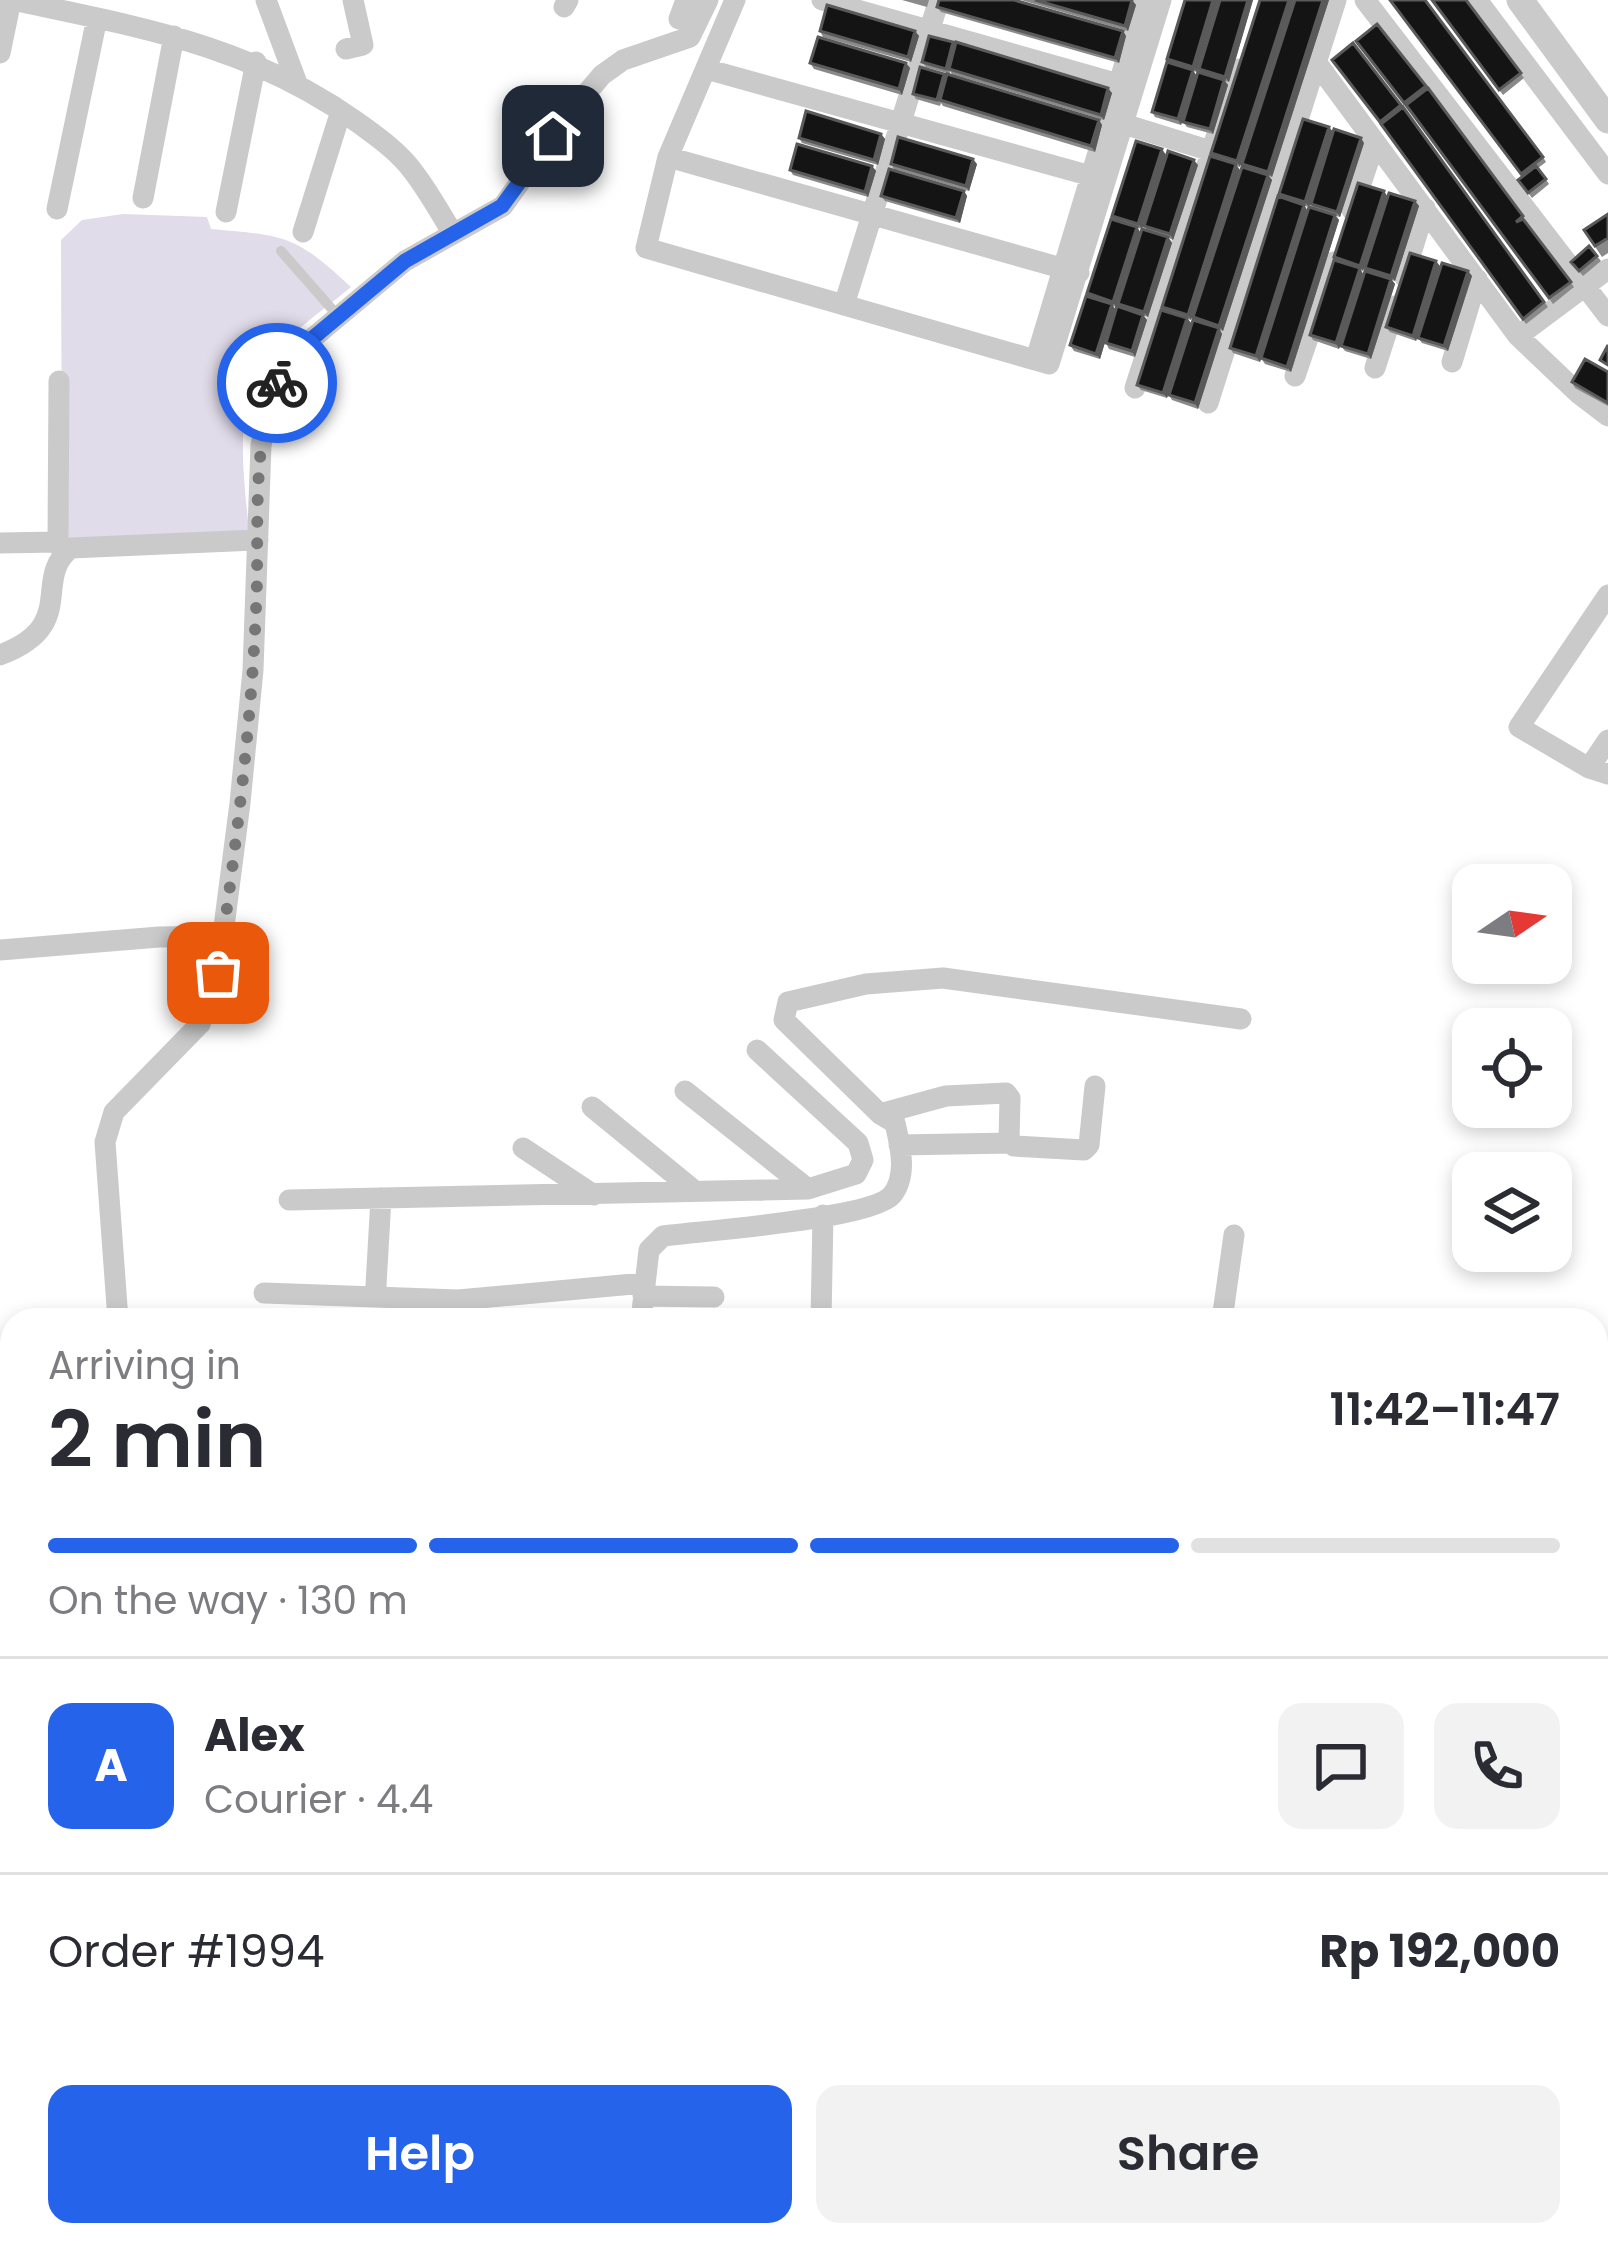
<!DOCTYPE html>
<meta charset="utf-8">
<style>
:root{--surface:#fff;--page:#f2f2f3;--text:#2b2b33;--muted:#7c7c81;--line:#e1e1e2;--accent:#2563eb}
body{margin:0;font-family:Poppins,sans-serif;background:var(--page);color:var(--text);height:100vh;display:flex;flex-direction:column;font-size:45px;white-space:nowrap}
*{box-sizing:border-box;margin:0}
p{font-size:39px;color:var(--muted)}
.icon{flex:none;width:66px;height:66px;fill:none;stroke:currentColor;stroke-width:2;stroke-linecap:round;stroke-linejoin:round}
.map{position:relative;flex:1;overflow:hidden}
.sheet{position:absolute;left:0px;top:1308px;width:1608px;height:939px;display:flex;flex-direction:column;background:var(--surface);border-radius:36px 36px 0 0;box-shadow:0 6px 18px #0003}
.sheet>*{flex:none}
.needle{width:78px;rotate:77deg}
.controls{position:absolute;left:1452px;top:864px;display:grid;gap:24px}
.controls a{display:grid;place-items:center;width:120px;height:120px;border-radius:24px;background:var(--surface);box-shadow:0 6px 18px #0003;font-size:60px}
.pin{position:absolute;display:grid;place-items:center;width:102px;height:102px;color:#fff;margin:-51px;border-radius:24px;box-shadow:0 6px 18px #0006}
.courier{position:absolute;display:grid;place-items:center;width:120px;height:120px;margin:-60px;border:9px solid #2563eb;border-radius:50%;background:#fff;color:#222;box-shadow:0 3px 15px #0007}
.headline em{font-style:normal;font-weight:600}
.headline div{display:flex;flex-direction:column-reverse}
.headline{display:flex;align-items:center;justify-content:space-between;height:204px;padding:0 48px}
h1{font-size:78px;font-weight:600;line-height:90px}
.bar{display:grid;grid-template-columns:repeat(4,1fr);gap:18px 12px;align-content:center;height:144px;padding:0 48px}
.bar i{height:15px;border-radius:9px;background:var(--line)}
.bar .active{background:var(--accent)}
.bar p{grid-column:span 4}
.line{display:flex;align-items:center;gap:30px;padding:0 48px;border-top:3px solid var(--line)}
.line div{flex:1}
.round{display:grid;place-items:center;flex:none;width:126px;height:126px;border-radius:24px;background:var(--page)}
.cta{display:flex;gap:24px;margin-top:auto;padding:24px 48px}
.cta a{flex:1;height:138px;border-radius:24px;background:var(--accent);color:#fff;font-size:48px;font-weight:600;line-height:138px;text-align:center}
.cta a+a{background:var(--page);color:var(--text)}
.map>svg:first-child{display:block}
.green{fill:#e1dce9}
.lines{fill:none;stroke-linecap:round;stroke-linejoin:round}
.service{stroke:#cacaca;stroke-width:10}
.minor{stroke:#cacaca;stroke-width:21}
.tertiary{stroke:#cacaca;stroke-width:27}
.wall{fill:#8a8a8a}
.shaded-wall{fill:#5a5a5a}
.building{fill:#141414;stroke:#5a5a5a;stroke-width:3}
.done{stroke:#767676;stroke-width:12;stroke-dasharray:0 21.6}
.route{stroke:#2563eb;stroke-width:15}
</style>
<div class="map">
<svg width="1608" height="2246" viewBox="0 0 1608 2246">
<rect width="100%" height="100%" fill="#fff"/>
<path class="green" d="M 123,214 L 207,217 L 211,229 C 286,236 294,234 351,287 C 321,312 282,338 260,371 C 233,411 245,486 249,531 L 62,539 L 61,240 L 82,220 Z"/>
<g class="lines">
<path class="service" d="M 281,251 L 338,316"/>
<path class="minor" d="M 13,0 C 139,27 249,45 357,122 C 376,136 398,151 412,170 C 427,189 439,211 452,232
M 266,0 L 298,86
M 735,0 L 668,157 L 646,248 L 1049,364 L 1161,0
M 822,0 L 1133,88
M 1365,0 L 1608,316
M 1477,0 L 1608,174
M 564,7 L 568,0
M 679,19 L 686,0
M 346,49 L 363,45 L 353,0
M 0,53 L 11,0
M 1316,62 L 1518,336 L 1579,394 L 1608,416
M 706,69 L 1091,176
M 1114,121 L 1211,151
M 668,157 L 1079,273
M 143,198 L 174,36
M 57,209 L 97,18
M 1352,210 L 1375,142
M 226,212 L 256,62
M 303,232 L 341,111
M 1404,276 L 1425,208
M 844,305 L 939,0
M 1518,336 L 1608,269
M 1036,359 L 1144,0
M 1452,362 L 1477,279
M 1375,368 L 1395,306
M 1295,376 L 1334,262
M 59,381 L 58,542 L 63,554
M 1135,388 L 1238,69
M 1208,403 L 1336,0
M 0,543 L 58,542
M 1608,595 L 1519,727 L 1589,768 L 1608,774
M 0,655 C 80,625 31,579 71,548 L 258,540
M 1589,768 L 1608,740
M 0,950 L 159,937 L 223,936
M 685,1091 L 808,1189
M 592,1107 L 691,1188
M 880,1114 L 946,1096 L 1006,1093 L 1010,1098 L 1009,1140 L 1014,1146 L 1084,1150 L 1089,1145 L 1095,1086
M 899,1145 L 1011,1143
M 523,1148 L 594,1195
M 289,1200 L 808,1189 L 856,1174 L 863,1160 L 858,1143 L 757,1050
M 264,1293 L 458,1300 L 644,1283
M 643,1296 L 714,1297
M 118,1320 L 105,1142 L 114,1112 L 200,1024 L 218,973 L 240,803 L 253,670 L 261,445 L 276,385 L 302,347 L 405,261 L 503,206 L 563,121 L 602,75 L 623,60 L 690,37 L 708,0
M 374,1320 L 381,1198
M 641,1320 L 649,1250 L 663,1236 C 702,1231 872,1219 892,1195 C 908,1175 900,1145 895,1123 L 880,1114 L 784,1020 L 788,1002 L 866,984 L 943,978 L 1241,1019
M 821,1320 L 823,1215
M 1222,1320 L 1234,1235
M 1596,1806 L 1608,1806
M 182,2235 L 224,2242
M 404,2235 L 418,2246
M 560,2235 L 561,2246
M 1257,2235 L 1268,2246
M 80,2246 L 82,2235
M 336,2246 L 339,2235
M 917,2246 L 929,2235
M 1343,2246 L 1359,2235"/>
<path class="tertiary" d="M 1520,0 L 1608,120"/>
</g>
<path class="wall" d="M 902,0 L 929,0 L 927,7 Z
M 1021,0 L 1132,0 L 1136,5 L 1128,31 Z
M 1185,0 L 1197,72 L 1193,71 L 1196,75 L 1181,125 L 1155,117 L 1152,112 L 1170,63 L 1167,59 Z
M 1220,0 L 1253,0 L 1229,82 L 1225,81 L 1228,85 L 1213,134 L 1187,127 L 1183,122 L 1202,73 L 1199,69 Z
M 1260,0 L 1240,167 L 1237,166 L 1191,320 L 1188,319 L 1191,323 L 1167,398 L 1141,390 L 1137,385 L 1165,311 L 1162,307 L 1214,157 L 1211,153 Z
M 1295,0 L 1329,0 L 1272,177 L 1269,176 L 1272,180 L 1223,331 L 1220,330 L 1222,334 L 1198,409 L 1172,400 L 1169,395 L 1196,322 L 1193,317 L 1245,168 L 1242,164 Z
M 1390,0 L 1543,157 L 1546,162 L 1538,168 L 1549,184 L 1532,198 L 1518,180 L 1523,177 Z
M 1431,0 L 1466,0 L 1524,78 L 1503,95 Z
M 937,7 L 1123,31 L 1126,36 L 1119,63 L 941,12 Z
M 1377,24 L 1428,88 L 1574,287 L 1553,304 L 1408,108 L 1356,41 Z
M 820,31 L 915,31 L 919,36 L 911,62 L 823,37 Z
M 1332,60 L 1401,105 L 1548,307 L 1526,324 L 1383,126 Z
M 922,62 L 1112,93 L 1104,120 L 952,74 L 950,71 L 950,74 L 926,67 Z
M 810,63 L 906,63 L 910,68 L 902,95 L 814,69 Z
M 944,74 L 946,77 L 1099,120 L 1102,125 L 1095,152 L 943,106 L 941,103 L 940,106 L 916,99 L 913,94 Z
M 1329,127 L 1333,132 L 1309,207 L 1305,206 L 1307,210 L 1260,362 L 1233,353 L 1230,348 L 1282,198 L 1279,194 Z
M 881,134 L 885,139 L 878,165 L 802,143 L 799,138 Z
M 1136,141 L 1142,229 L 1147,230 L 1144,226 L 1198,165 L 1173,240 L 1169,238 L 1172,243 L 1148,317 L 1144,316 L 1147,320 L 1135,357 L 1109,349 L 1106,343 L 1121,308 L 1118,304 L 1142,229 L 1138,228 L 1140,232 L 1116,307 L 1113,306 L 1115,309 L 1100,359 L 1074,351 L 1070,345 L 1090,297 L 1087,293 L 1115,220 L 1112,216 Z
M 1364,143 L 1340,217 L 1336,216 L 1339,220 L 1291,372 L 1265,364 L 1261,358 L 1313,208 L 1311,204 Z
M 891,164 L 977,164 L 969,191 L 894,169 Z
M 872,166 L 876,171 L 868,197 L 793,175 L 790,170 Z
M 964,191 L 967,196 L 960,223 L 885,201 L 881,196 Z
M 1384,191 L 1387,196 L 1363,271 L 1361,270 L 1363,274 L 1339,349 L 1313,340 L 1310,335 L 1336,261 L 1334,257 Z
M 1415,201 L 1419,206 L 1395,281 L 1392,280 L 1395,284 L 1371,359 L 1345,351 L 1341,346 L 1368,272 L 1365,268 Z
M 1608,214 L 1608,253 L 1602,257 L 1584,230 Z
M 1589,246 L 1601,261 L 1583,276 L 1571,262 Z
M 1440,266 L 1416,341 L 1390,332 L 1386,327 Z
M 1468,271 L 1472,276 L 1448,351 L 1422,343 L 1418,338 Z
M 1608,372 L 1608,406 L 1575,388 L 1572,382 Z"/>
<path class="shaded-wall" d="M 1132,0 L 1136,5 L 1128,31 L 1125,26 Z
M 1213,0 L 1219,0 L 1197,72 L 1193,67 Z
M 1248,0 L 1253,0 L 1229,82 L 1225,77 Z
M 1289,0 L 1294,0 L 1240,167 L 1237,161 Z
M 1323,0 L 1329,0 L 1272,177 L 1268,172 Z
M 915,31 L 919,36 L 911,62 L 908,57 Z
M 1123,31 L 1126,36 L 1119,63 L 1115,58 Z
M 906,63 L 910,68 L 902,95 L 899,89 Z
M 1193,70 L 1196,75 L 1181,125 L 1178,119 Z
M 1224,80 L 1228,85 L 1213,134 L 1210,129 Z
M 1108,88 L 1112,93 L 1104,120 L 1101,115 Z
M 1099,120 L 1102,125 L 1095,152 L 1091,146 Z
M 1329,127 L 1333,132 L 1309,207 L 1305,202 Z
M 881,134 L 885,139 L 878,165 L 874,160 Z
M 1361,138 L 1364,143 L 1340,217 L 1337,212 Z
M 1162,149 L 1166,155 L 1142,229 L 1138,224 Z
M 973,159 L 977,164 L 969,191 L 966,186 Z
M 1194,160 L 1198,165 L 1173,240 L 1170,234 Z
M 1236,164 L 1240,170 L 1191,320 L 1188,315 Z
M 872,166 L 876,171 L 868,197 L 865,192 Z
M 1268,175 L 1272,180 L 1223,331 L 1219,326 Z
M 964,191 L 967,196 L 960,223 L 956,218 Z
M 1384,191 L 1387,196 L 1363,271 L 1360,266 Z
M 1415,201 L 1419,206 L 1395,281 L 1391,276 Z
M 1304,205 L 1307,210 L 1260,362 L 1256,356 Z
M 1335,215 L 1339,220 L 1291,372 L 1287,367 Z
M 1137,227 L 1140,232 L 1116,307 L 1113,302 Z
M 1168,237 L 1172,243 L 1148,317 L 1144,312 Z
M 1436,261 L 1440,266 L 1416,341 L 1413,336 Z
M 1360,268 L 1363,274 L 1339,349 L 1336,343 Z
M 1468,271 L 1472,276 L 1448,351 L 1444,346 Z
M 1391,279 L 1395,284 L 1371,359 L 1368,354 Z
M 1112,304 L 1115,309 L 1100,359 L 1096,354 Z
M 1143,315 L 1147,320 L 1135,357 L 1132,351 Z
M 1187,318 L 1191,323 L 1167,398 L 1163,393 Z
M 1219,328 L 1222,334 L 1198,409 L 1195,403 Z"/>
<path class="building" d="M 939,0 L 1014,0 L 1123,31 L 1115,58 L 937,7 Z
M 1035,0 L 1132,0 L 1125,26 Z
M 1185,0 L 1213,0 L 1193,67 L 1167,59 Z
M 1220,0 L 1248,0 L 1225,77 L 1199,69 Z
M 1260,0 L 1289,0 L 1237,161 L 1211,153 Z
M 1295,0 L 1323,0 L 1268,172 L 1242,164 Z
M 1390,0 L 1425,0 L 1543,157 L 1521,174 Z
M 1432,0 L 1466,0 L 1521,73 L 1499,90 Z
M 827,5 L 915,31 L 908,57 L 820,31 Z
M 1377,24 L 1426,86 L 1404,103 L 1356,41 Z
M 929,36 L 953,42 L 946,69 L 922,62 Z
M 818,37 L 906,63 L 899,89 L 810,63 Z
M 956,42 L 1108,88 L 1101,115 L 949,69 Z
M 1353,43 L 1401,105 L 1380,122 L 1332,60 Z
M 1167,62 L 1193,70 L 1178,119 L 1152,112 Z
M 920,67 L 944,74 L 937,100 L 913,94 Z
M 1198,72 L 1224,80 L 1210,129 L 1183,122 Z
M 947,74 L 1099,120 L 1091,146 L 940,100 Z
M 1428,88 L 1523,216 L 1516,222 L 1523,219 L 1571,282 L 1549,298 L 1406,105 Z
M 1403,107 L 1544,302 L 1523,319 L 1381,124 Z
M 806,111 L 881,134 L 874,160 L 799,138 Z
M 1303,119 L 1329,127 L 1305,202 L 1279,194 Z
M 1334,129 L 1361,138 L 1337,212 L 1311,204 Z
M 898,137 L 973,159 L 966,186 L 891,164 Z
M 1136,141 L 1162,149 L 1138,224 L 1112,216 Z
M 797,144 L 872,166 L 865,192 L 790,170 Z
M 1168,151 L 1194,160 L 1170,234 L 1144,226 Z
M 1210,156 L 1236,164 L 1188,315 L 1162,307 Z
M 1536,166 L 1546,179 L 1528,193 L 1518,180 Z
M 1242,167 L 1268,175 L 1219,326 L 1193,317 Z
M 889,169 L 964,191 L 956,218 L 881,196 Z
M 1358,183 L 1384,191 L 1360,266 L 1334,257 Z
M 1389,193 L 1415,201 L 1391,276 L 1365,268 Z
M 1278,196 L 1304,205 L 1256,356 L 1230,348 Z
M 1309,207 L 1335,215 L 1287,367 L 1261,358 Z
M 1608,214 L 1608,238 L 1595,246 L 1584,230 Z
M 1111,219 L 1137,227 L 1113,302 L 1087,293 Z
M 1142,229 L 1168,237 L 1144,312 L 1118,304 Z
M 1589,246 L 1597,256 L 1579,271 L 1571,262 Z
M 1410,253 L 1436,261 L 1413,336 L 1386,327 Z
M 1334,260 L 1360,268 L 1336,343 L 1310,335 Z
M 1442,263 L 1468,271 L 1444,346 L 1418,338 Z
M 1365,271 L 1391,279 L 1368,354 L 1341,346 Z
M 1086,296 L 1112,304 L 1096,354 L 1070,345 Z
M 1117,306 L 1143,315 L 1132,351 L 1106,343 Z
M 1161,310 L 1187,318 L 1163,393 L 1137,385 Z
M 1193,320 L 1219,328 L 1195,403 L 1169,395 Z
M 1608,345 L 1608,365 L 1600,360 Z
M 1585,359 L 1608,372 L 1608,403 L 1572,382 Z"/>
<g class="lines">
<path class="done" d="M 218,973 C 235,852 251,731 256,609 C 260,541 250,445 277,383"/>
<path class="route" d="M 277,383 L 302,347 L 405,261 L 502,206 L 553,136"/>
</g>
</svg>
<div class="controls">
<a><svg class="needle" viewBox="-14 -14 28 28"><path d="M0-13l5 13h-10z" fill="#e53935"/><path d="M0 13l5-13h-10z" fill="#7c7c81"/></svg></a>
<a><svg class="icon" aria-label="locate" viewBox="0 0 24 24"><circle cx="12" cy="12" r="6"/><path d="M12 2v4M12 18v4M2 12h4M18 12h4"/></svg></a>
<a><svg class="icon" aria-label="layers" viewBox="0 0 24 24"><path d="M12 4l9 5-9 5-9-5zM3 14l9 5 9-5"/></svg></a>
</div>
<div class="pin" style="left:218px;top:973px;background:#ea580c"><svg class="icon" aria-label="bag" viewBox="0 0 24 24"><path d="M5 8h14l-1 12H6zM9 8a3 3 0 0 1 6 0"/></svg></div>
<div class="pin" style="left:553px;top:136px;background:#1f2937"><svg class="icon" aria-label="home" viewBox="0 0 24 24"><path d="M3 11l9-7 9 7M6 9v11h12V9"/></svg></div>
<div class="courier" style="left:277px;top:383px"><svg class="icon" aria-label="bike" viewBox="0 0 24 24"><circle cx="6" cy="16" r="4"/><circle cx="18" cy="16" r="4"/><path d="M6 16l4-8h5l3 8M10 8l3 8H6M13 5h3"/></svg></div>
<section class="sheet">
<div class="headline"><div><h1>2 min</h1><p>Arriving in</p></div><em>11:42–11:47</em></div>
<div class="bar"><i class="active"></i><i class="active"></i><i class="active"></i><i></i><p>On the way · 130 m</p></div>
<div class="line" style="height:216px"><b class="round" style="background:var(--accent);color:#fff">A</b><div><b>Alex</b><p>Courier · 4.4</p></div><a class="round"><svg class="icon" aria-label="chat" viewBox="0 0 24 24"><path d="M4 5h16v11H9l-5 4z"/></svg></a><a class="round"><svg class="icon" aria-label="phone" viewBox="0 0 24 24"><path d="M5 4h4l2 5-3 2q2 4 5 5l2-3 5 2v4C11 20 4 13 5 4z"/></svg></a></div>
<div class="line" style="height:156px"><div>Order #1994</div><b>Rp 192,000</b></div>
<div class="cta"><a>Help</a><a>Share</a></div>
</section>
</div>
